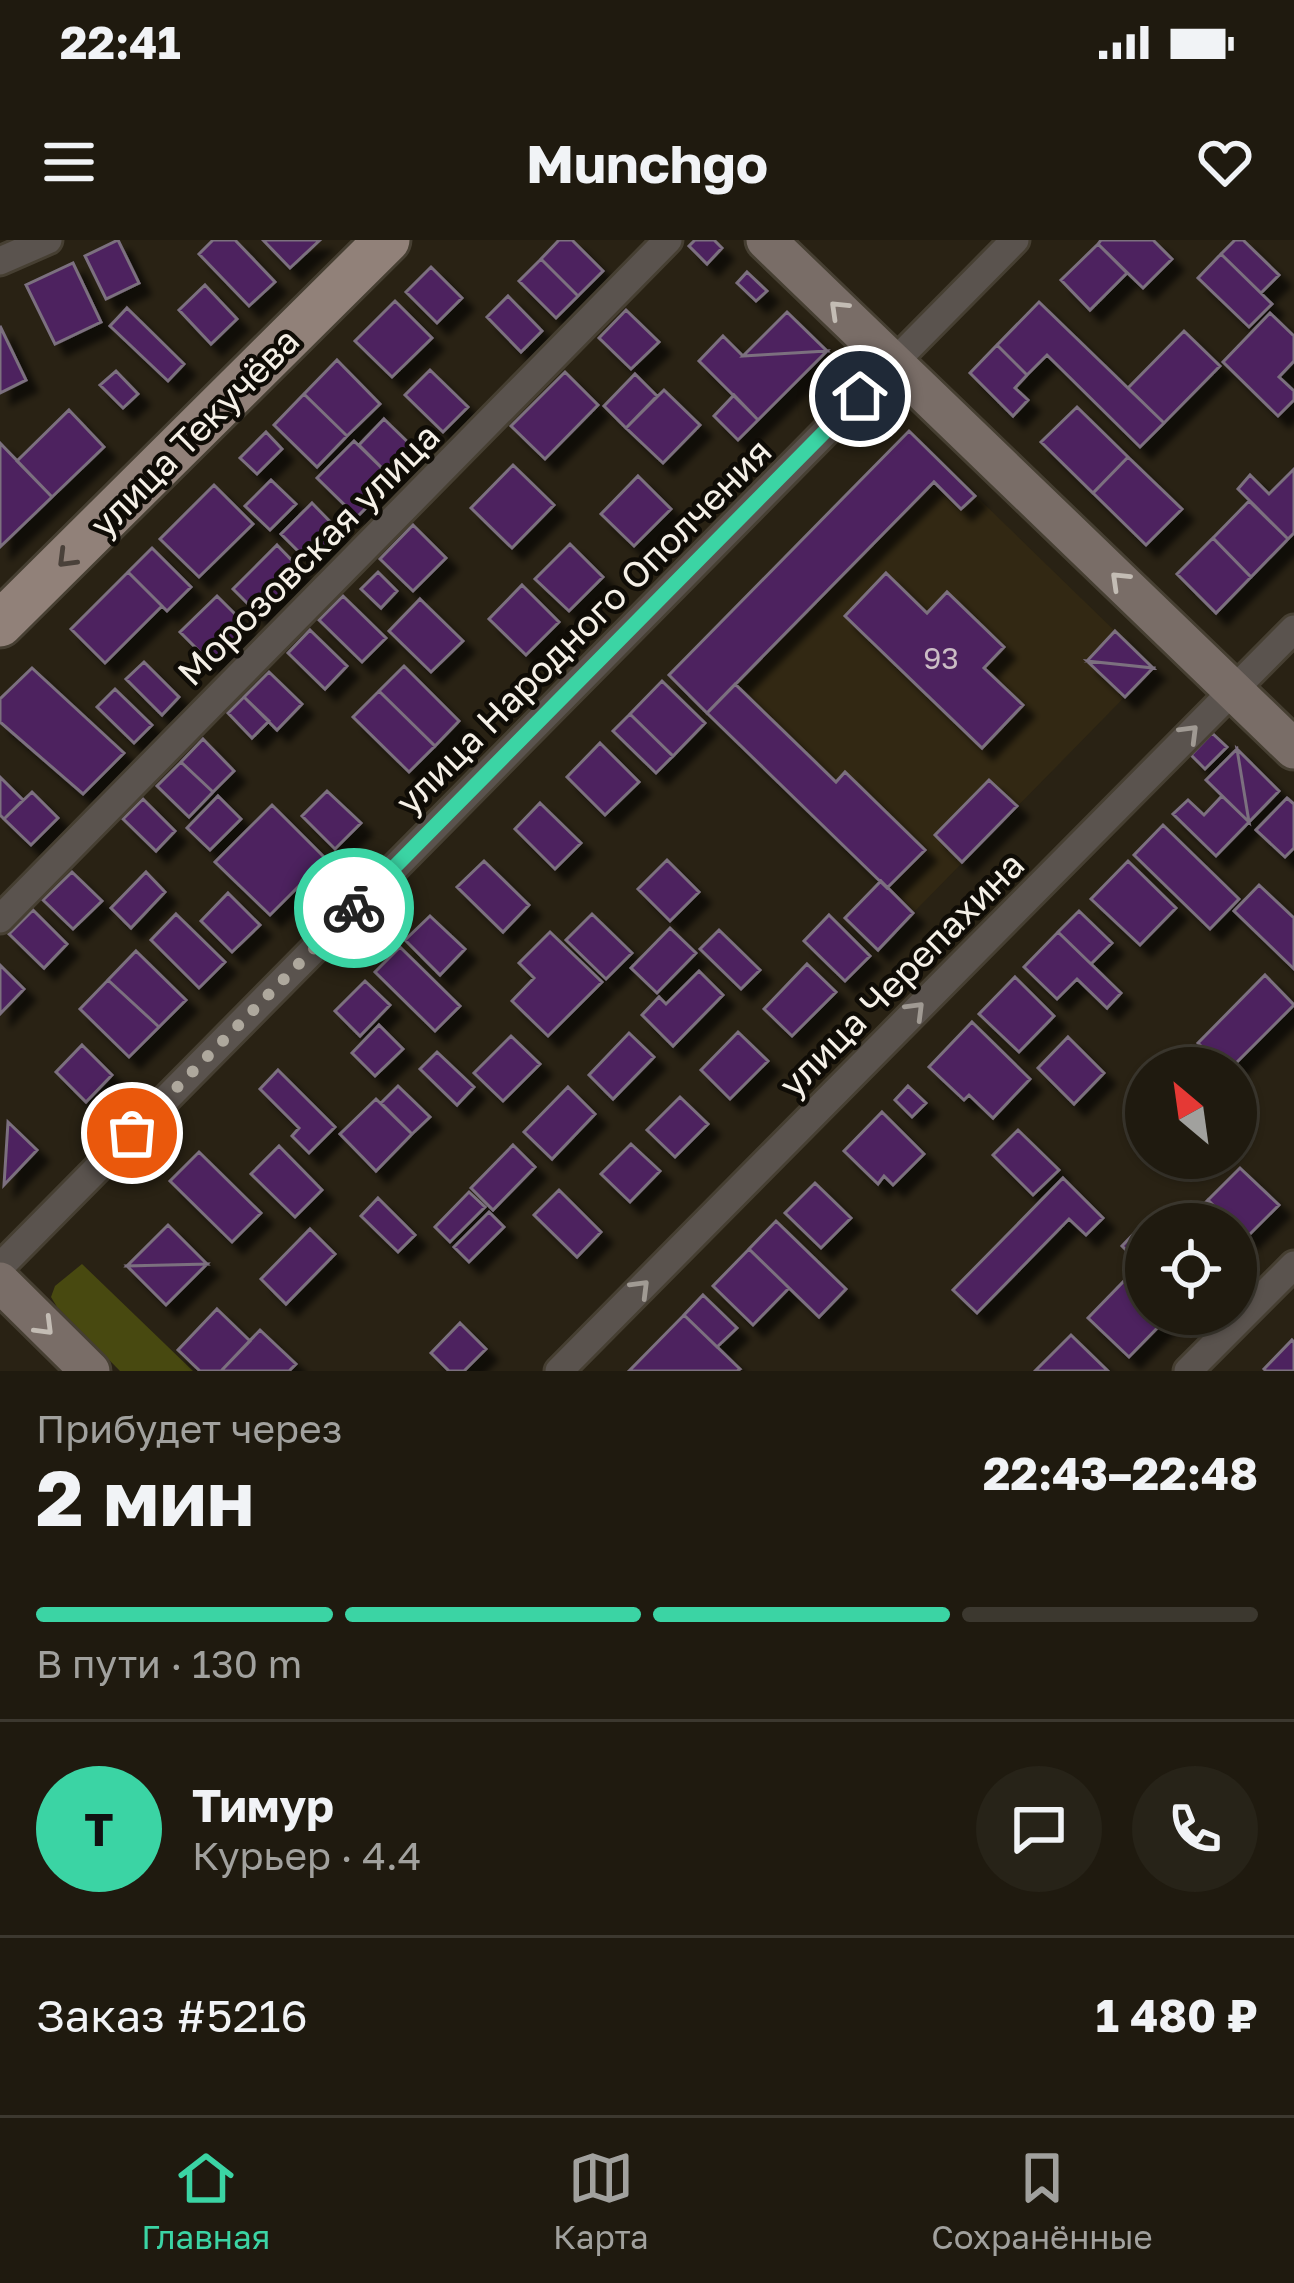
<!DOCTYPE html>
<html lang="ru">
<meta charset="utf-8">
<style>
:root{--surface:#1f1a0f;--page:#272318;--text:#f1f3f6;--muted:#a1a19e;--line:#3c382f;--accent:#3bd4a4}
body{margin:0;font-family:"Golos Text",sans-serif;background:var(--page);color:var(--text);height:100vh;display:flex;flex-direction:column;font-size:45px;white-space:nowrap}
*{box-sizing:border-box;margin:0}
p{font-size:39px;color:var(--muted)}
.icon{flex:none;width:66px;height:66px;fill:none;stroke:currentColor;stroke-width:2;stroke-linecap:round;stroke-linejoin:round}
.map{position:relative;height:1131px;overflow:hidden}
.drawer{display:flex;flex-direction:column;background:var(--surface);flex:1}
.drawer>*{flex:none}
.needle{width:78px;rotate:331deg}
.tools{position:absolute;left:1125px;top:807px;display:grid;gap:24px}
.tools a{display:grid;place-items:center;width:132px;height:132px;border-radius:50%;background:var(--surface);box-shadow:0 3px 9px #0004,0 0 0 3px var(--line);font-size:60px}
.pin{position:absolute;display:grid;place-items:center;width:102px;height:102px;color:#fff;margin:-51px;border:6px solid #fff;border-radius:50%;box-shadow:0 3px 12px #0007}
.courier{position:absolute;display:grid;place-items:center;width:120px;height:120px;margin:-60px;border:9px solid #3bd4a4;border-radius:50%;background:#fff;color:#222;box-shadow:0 3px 15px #0007}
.summary em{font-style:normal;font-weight:700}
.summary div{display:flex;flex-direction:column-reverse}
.summary{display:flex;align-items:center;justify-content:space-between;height:204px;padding:0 36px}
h1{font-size:78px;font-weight:700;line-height:90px}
.bar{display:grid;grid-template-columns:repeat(4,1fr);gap:18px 12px;align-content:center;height:144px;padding:0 36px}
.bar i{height:15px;border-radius:9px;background:var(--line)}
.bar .active{background:var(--accent)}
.bar p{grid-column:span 4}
.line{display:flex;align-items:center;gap:30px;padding:0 36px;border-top:3px solid var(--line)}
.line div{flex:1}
.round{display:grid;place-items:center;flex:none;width:126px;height:126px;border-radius:63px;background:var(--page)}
.status{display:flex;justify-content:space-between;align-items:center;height:84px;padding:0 60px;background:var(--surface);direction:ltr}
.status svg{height:33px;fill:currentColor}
header{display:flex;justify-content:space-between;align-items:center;height:156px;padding:0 36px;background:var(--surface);font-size:54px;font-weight:700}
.tabs{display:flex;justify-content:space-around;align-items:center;height:168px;border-top:3px solid var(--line);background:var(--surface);font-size:33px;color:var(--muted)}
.tabs a{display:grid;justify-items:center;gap:6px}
.tabs .active{color:var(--accent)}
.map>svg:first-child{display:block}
.built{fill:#322813}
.green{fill:#484910}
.building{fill:#4e235f;stroke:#7b707f;stroke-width:3;filter:url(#shadow)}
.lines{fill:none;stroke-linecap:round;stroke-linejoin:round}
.street-casing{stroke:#463f32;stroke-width:33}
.secondary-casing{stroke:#463f32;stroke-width:45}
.primary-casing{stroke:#463f32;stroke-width:51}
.street{stroke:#5a534e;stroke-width:27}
.secondary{stroke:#796d67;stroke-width:39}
.primary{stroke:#918179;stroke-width:45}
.oneway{stroke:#c3bcb4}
.oneway2{stroke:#4a413a}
.oneway3{stroke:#a09a93}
.done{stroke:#aea89d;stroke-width:12;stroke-dasharray:0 21.6}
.route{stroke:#3bd4a4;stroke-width:15}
.labels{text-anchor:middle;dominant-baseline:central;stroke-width:9;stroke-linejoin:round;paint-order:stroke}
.number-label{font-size:30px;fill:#cbbdc5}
.street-label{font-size:36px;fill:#f5f0e7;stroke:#0f0c06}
</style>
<div class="status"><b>22:41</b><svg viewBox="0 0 49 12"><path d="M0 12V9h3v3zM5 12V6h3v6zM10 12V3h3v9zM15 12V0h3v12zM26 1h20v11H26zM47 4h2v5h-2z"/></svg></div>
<header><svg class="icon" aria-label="menu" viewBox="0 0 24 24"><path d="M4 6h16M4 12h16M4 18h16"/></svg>Munchgo<svg class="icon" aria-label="heart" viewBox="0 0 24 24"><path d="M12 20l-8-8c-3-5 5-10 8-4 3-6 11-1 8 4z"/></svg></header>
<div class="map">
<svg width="1294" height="1131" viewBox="0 0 1294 1131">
<defs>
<filter id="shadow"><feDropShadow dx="11" dy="11" stdDeviation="3" flood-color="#0009"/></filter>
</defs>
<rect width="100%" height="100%" fill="#292214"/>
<path class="built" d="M 909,191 L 1153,428 L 914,672 L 669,435 Z"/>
<path class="green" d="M 82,1024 L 193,1131 L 120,1131 L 57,1067 L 51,1057 L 55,1046 Z"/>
<path class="building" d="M 118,0 L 139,43 L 106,59 L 85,16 Z
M 213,0 L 235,0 L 275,42 L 249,66 L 199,14 Z
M 263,0 L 320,0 L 290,28 Z
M 559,0 L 572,0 L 603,31 L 578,56 L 541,19 Z
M 695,0 L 714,0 L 722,8 L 707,24 L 689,6 Z
M 1101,0 L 1153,0 L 1172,19 L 1143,48 L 1098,4 Z
M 1235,0 L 1243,0 L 1279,35 L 1261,53 L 1221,14 Z
M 1098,4 L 1127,33 L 1090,70 L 1061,40 Z
M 1221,14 L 1272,64 L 1249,87 L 1198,38 Z
M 541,19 L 578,56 L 556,78 L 519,41 Z
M 73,23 L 101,82 L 55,104 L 26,45 Z
M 431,27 L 462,58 L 437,83 L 406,52 Z
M 747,32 L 767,51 L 756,61 L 737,43 Z
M 205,45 L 237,79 L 211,104 L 179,70 Z
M 508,56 L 542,91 L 521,112 L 487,77 Z
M 395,61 L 432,98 L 392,137 L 355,101 Z
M 1039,62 L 1164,183 L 1140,207 L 1047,115 L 1027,135 L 997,105 Z
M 127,68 L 184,124 L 168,141 L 110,86 Z
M 626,70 L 659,102 L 631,129 L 599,98 Z
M 787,72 L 827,111 L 743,116 Z
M 1270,73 L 1294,96 L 1294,121 L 1279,137 L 1294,151 L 1294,160 L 1278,176 L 1223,122 Z
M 0,86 L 26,140 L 0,153 Z
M 1184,91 L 1220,126 L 1164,183 L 1128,148 Z
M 723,96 L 743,116 L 827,111 L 758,180 L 699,121 Z
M 997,105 L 1027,135 L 1015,148 L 1028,160 L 1013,176 L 970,133 Z
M 337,120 L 380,164 L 347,196 L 304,154 Z
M 430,130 L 468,167 L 443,192 L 405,155 Z
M 116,131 L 138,154 L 123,168 L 100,145 Z
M 565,132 L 598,165 L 545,219 L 511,186 Z
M 635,134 L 657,156 L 626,188 L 604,166 Z
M 664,150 L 700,185 L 663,223 L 626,188 Z
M 304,154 L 347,196 L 317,227 L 274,185 Z
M 734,155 L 758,180 L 738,200 L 714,176 Z
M 1077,167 L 1128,217 L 1093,253 L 1041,202 Z
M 69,170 L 104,207 L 52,257 L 17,221 Z
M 384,179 L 420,214 L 394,240 L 359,205 Z
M 909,191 L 975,256 L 961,269 L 934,242 L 707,473 L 669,435 Z
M 266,192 L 282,209 L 257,234 L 240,218 Z
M 354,201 L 394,240 L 357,277 L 317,238 Z
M 0,203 L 52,257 L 0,307 Z
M 1128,217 L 1182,269 L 1146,305 L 1093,253 Z
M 513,225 L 554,265 L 512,308 L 471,268 Z
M 1294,229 L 1294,293 L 1288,299 L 1238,249 L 1250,235 L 1269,254 Z
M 638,236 L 671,269 L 634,306 L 601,274 Z
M 271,240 L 296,264 L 270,290 L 245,266 Z
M 214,245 L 253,284 L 199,337 L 160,299 Z
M 1249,261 L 1288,299 L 1251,337 L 1213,298 Z
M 312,263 L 342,294 L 312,325 L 281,294 Z
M 413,285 L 446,318 L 413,351 L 380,319 Z
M 1213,298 L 1251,337 L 1216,373 L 1177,334 Z
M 570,304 L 603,337 L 569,371 L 535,339 Z
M 277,305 L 303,332 L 260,376 L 233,349 Z
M 152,308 L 191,347 L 167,371 L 128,332 Z
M 128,332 L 162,366 L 105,423 L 71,389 Z
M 378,332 L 397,351 L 381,368 L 361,349 Z
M 886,333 L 927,373 L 947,352 L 1004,407 L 984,428 L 1023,465 L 982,508 L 845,376 Z
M 522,345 L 559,382 L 526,415 L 489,379 Z
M 217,356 L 248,387 L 212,424 L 180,392 Z
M 343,356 L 386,398 L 362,422 L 319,380 Z
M 420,359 L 463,401 L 431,432 L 389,391 Z
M 310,390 L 347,426 L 325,449 L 288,413 Z
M 1115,391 L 1153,428 L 1087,421 Z
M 1087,421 L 1153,428 L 1125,457 Z
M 144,422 L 179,457 L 162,475 L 126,439 Z
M 404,426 L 459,481 L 435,506 L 379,451 Z
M 32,428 L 124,513 L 83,554 L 0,482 L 0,459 Z
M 269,432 L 302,464 L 277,490 L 244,457 Z
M 662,441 L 705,483 L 673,516 L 630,474 Z
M 735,444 L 836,542 L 845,532 L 925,610 L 887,648 L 707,473 Z
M 115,449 L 152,485 L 134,503 L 97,467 Z
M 379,451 L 435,506 L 409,532 L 353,477 Z
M 244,457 L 269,481 L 252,498 L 228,473 Z
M 630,474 L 673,516 L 656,533 L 613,491 Z
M 1212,493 L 1227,507 L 1205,529 L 1191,515 Z
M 203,499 L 234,531 L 213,552 L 181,522 Z
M 600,503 L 639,542 L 605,575 L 567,537 Z
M 1237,509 L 1249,582 L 1206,540 Z
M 1237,509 L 1279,551 L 1249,582 Z
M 181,522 L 213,552 L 189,577 L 157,546 Z
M 0,537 L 23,560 L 4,579 L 0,575 Z
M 989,540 L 1017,566 L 962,622 L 935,595 Z
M 327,551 L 361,583 L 335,609 L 302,576 Z
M 32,552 L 58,578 L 31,605 L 4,579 Z
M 218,556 L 241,579 L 210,610 L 187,588 Z
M 1222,556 L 1249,582 L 1216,616 L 1173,574 L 1188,560 L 1204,575 Z
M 1287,558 L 1294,564 L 1294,608 L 1285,617 L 1256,590 Z
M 143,559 L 175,591 L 156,611 L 123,579 Z
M 540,563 L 581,603 L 555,629 L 515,589 Z
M 272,565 L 326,619 L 270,675 L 215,622 Z
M 1163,585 L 1239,659 L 1210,689 L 1134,615 Z
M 667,620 L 699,652 L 670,681 L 638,649 Z
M 484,621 L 529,665 L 503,692 L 457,647 Z
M 1128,621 L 1176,668 L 1140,705 L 1091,659 Z
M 72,632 L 102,661 L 73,689 L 43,660 Z
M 146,632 L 165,652 L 131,688 L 111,668 Z
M 881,641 L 913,673 L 878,710 L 845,678 Z
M 1259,645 L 1294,678 L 1294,729 L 1234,671 Z
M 228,653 L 260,685 L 232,712 L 201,681 Z
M 33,670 L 67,704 L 44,728 L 9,694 Z
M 1079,671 L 1112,703 L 1091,724 L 1058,692 Z
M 176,674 L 225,722 L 199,748 L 151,700 Z
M 592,674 L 632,713 L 606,739 L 566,700 Z
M 829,675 L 870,716 L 845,741 L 804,701 Z
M 430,676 L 465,709 L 440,735 L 405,700 Z
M 670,688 L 696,713 L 657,753 L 631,728 Z
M 719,690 L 760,730 L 741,749 L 700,709 Z
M 550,692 L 602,742 L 548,796 L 512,761 L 534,738 L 519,723 Z
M 1058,692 L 1121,753 L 1107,768 L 1077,739 L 1057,759 L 1024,727 Z
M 400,707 L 460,766 L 435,791 L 375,732 Z
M 136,711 L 186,760 L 159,787 L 108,740 Z
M 807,724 L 836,752 L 792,796 L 764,769 Z
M 0,725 L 24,749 L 0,774 Z
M 699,731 L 723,755 L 673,806 L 642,775 L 659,757 L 666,764 Z
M 1265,735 L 1294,765 L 1231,828 L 1223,828 L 1198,803 Z
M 1015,737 L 1054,776 L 1019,812 L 979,774 Z
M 108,740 L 159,787 L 129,817 L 80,769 Z
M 365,741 L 390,765 L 360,796 L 335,771 Z
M 972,782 L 1030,839 L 993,878 L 969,855 L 964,860 L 929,827 Z
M 379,785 L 403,809 L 375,836 L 352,813 Z
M 738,792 L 768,821 L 730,859 L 701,830 Z
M 629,793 L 654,817 L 613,859 L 589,835 Z
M 511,796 L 540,824 L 503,861 L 474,833 Z
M 1068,797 L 1104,833 L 1074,864 L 1038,828 Z
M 82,805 L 112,835 L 86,862 L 56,832 Z
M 437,812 L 474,847 L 457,865 L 420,829 Z
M 278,830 L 335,887 L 309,913 L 292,896 L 299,888 L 260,849 Z
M 398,846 L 430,877 L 412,894 L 381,863 Z
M 908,846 L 926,863 L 912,877 L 895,860 Z
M 568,847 L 595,874 L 552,919 L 524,892 Z
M 680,857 L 708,884 L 675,917 L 647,890 Z
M 376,859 L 412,894 L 376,931 L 340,894 Z
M 882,872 L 924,914 L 893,945 L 884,936 L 878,944 L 844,911 Z
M 8,882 L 37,910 L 4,945 Z
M 1018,890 L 1059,930 L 1033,955 L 993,915 Z
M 631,904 L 660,931 L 630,962 L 601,934 Z
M 513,905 L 535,927 L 493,970 L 471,948 Z
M 279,906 L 322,950 L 295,977 L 251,934 Z
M 199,912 L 261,973 L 232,1002 L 170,941 Z
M 1240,928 L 1279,965 L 1246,998 L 1236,988 L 1236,984 L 1232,984 L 1208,960 Z
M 1063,938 L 1103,978 L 1086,995 L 1069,979 L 977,1073 L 953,1050 Z
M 815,943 L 851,978 L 821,1008 L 785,973 Z
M 559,950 L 601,992 L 577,1017 L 534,975 Z
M 469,952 L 485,967 L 450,1002 L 435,987 Z
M 378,958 L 415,995 L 398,1012 L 361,976 Z
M 1208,960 L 1232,984 L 1185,984 Z
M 489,972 L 504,987 L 469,1022 L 454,1007 Z
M 1149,978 L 1155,984 L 1146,984 L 1146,1030 L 1122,1006 Z
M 776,981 L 846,1049 L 819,1077 L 749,1009 Z
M 168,985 L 207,1024 L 127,1026 Z
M 310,989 L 335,1014 L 286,1064 L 261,1039 Z
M 749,1009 L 789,1048 L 753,1085 L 713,1046 Z
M 207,1024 L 166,1065 L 127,1026 Z
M 1125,1040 L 1146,1061 L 1146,1074 L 1159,1074 L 1165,1080 L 1129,1117 L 1088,1078 Z
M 703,1055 L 737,1088 L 717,1107 L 684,1075 Z
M 217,1069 L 250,1101 L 221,1131 L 200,1131 L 178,1110 Z
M 684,1075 L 740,1129 L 737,1131 L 629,1131 Z
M 460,1083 L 486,1109 L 464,1131 L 449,1131 L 431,1113 Z
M 260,1090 L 296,1124 L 289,1131 L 221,1131 Z
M 1071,1095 L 1108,1131 L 1035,1131 Z
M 1292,1100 L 1294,1102 L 1294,1131 L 1266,1131 L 1264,1129 Z"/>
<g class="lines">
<g class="street-casing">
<path id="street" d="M 0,21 L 48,0
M 0,679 L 668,0
M 0,1027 L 1015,0
M 559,1131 L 1294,389
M 1188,1131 L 1294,1025"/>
</g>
<g class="secondary-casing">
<path id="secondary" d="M 766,0 L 1294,509
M 0,1042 L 90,1131"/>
</g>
<g class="primary-casing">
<path id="primary" d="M 0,384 L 387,0"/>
</g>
<use href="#street" class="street"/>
<use href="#secondary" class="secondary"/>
<use href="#primary" class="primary"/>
</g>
<defs><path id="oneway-chevron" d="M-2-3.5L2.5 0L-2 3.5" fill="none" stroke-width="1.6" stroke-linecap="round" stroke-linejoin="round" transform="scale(3)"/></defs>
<g class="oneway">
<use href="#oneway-chevron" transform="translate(838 69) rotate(-136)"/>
<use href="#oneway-chevron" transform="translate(1119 340) rotate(-136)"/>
<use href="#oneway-chevron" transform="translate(45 1087) rotate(45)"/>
</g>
<use class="oneway2" href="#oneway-chevron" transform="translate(66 319) rotate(135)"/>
<g class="oneway3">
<use href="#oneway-chevron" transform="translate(1190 493) rotate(-45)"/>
<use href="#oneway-chevron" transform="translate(916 770) rotate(-45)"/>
<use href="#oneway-chevron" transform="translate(641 1048) rotate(-45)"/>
</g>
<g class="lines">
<path class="done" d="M 132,893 L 354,668"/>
<path class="route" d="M 354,668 L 860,156"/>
</g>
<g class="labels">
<g class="number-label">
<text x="941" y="418">93</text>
</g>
<g class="street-label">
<text transform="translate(194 192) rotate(-45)">улица Текучёва</text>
<text transform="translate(308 314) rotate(-45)">Морозовская улица</text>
<text transform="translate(583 386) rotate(-45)">улица Народного Ополчения</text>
<text transform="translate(901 734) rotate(-45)">улица Черепахина</text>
</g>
</g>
</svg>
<div class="tools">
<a><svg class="needle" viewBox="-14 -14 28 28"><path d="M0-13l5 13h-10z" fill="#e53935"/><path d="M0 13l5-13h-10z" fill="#a1a19e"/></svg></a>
<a><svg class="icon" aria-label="locate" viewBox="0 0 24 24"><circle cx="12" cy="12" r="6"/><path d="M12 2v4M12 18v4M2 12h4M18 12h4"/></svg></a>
</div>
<div class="pin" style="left:132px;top:893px;background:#ea580c"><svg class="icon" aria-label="bag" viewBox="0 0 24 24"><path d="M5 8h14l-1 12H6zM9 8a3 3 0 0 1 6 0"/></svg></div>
<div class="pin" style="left:860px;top:156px;background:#1f2937"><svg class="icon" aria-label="home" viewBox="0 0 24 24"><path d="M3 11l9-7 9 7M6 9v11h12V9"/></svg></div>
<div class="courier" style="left:354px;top:668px"><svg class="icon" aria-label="bike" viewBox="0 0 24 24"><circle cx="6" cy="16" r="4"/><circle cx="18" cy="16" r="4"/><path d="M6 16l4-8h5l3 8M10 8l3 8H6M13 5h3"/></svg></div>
</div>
<section class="drawer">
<div class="summary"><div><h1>2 мин</h1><p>Прибудет через</p></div><em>22:43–22:48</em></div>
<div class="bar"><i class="active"></i><i class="active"></i><i class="active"></i><i></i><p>В пути · 130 m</p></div>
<div class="line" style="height:216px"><b class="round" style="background:var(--accent);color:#111">Т</b><div><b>Тимур</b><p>Курьер · 4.4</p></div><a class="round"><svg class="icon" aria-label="chat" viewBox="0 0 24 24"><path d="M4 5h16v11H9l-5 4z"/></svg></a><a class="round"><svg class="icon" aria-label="phone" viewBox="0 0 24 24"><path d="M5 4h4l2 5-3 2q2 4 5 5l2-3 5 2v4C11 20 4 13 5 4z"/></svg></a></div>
<div class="line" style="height:156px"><div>Заказ #5216</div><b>1 480 ₽</b></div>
</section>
<nav class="tabs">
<a class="active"><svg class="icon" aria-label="home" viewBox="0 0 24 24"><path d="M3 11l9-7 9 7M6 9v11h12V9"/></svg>Главная</a>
<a><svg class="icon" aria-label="map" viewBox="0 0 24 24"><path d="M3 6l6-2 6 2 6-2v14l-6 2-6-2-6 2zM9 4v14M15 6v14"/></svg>Карта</a>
<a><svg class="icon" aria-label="saved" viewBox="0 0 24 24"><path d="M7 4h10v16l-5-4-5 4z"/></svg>Сохранённые</a>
</nav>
